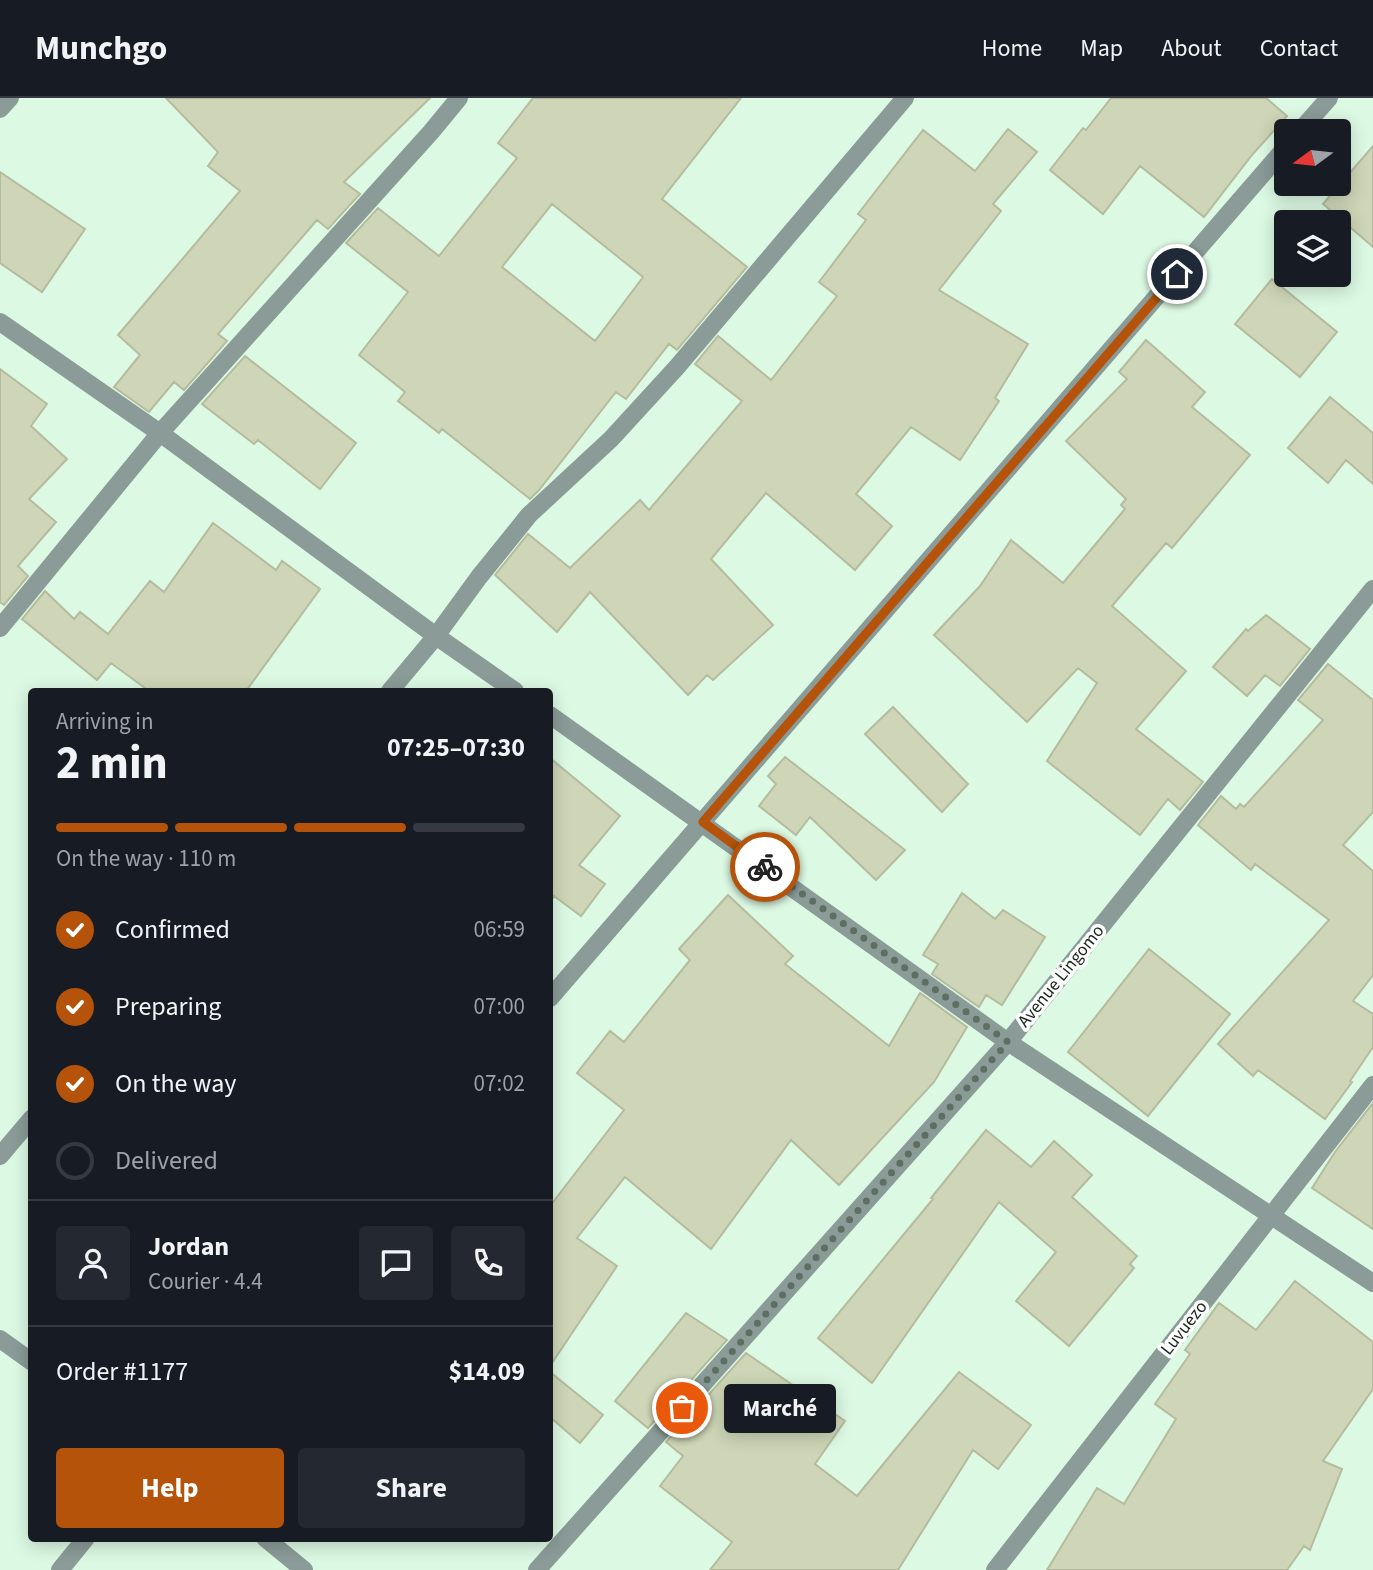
<!DOCTYPE html>
<meta charset="utf-8">
<style>
:root{--surface:#171b24;--page:#242831;--text:#f1f3f6;--muted:#9ea1a6;--line:#363941;--accent:#b45309}
body{margin:0;font-family:"Source Sans 3",sans-serif;background:var(--page);color:var(--text);height:100vh;display:flex;flex-direction:column;font-size:26px;white-space:nowrap}
*{box-sizing:border-box;margin:0}
p{font-size:23px;color:var(--muted)}
.icon{flex:none;width:38px;height:38px;fill:none;stroke:currentColor;stroke-width:2;stroke-linecap:round;stroke-linejoin:round}
.map{position:relative;flex:1;overflow:hidden}
.details{position:absolute;left:28px;top:590px;width:525px;height:854px;display:flex;flex-direction:column;background:var(--surface);border-radius:7px;box-shadow:0 4px 18px #0003}
.details>*{flex:none}
.needle{width:46px;rotate:255deg}
.buttons{position:absolute;left:1274px;top:21px;display:grid;gap:14px}
.buttons a{display:grid;place-items:center;width:77px;height:77px;border-radius:7px;background:var(--surface);box-shadow:0 4px 18px #0003;font-size:35px}
.pin{position:absolute;display:grid;place-items:center;width:60px;height:60px;color:#fff;margin:-30px;border:4px solid #fff;border-radius:50%;box-shadow:0 2px 7px #0007}
.courier{position:absolute;display:grid;place-items:center;width:70px;height:70px;margin:-35px;border:5px solid #b45309;border-radius:50%;background:#fff;color:#222;box-shadow:0 2px 9px #0007}
.bubble{position:absolute;height:49px;border-radius:7px;background:var(--surface);box-shadow:0 4px 18px #0003;font-size:23px;font-weight:700;line-height:49px;text-align:center}
.head em{font-style:normal;font-weight:700}
.head div{display:flex;flex-direction:column-reverse}
.head{display:flex;align-items:center;justify-content:space-between;height:119px;padding:0 28px}
h1{font-size:46px;font-weight:700;line-height:52px}
.bar{display:grid;grid-template-columns:repeat(4,1fr);gap:10px 7px;align-content:center;height:84px;padding:0 28px}
.bar i{height:9px;border-radius:5px;background:var(--line)}
.bar .current{background:var(--accent)}
.bar p{grid-column:span 4}
.line{display:flex;align-items:center;gap:18px;padding:0 28px;border-top:2px solid var(--line)}
.line div{flex:1}
.round{display:grid;place-items:center;flex:none;width:74px;height:74px;border-radius:7px;background:var(--page)}
ol{padding:0 28px;list-style:none}
li{display:flex;align-items:center;gap:21px;height:77px}
li p{margin-inline-start:auto}
li .icon{padding:7px;border-radius:50%;background:var(--accent);color:#fff;stroke-width:4}
li:last-child{color:var(--muted)}
li i{width:38px;height:38px;border:4px solid var(--line);border-radius:50%}
.action{display:flex;gap:14px;margin-top:auto;padding:14px 28px}
.action a{flex:1;height:80px;border-radius:7px;background:var(--accent);color:#fff;font-size:28px;font-weight:700;line-height:80px;text-align:center}
.action a+a{background:var(--page);color:var(--text)}
header{display:flex;align-items:center;gap:42px;box-sizing:border-box;height:98px;padding:0 35px;background:var(--surface);border-bottom:2px solid var(--line)}
header strong{font-size:33px}
nav{display:flex;gap:38px;margin-inline-start:auto;font-size:24px}
.map>svg:first-child{display:block}
.building{fill:#ced6b7;stroke:#b5bc9e;stroke-width:2;fill-rule:evenodd}
.lines{fill:none;stroke-linecap:round;stroke-linejoin:round}
.street{stroke:#8a9b98;stroke-width:18}
.done{stroke:#5d6f62;stroke-width:7;stroke-dasharray:0 12.6}
.route{stroke:#b45309;stroke-width:9}
.labels{text-anchor:middle;dominant-baseline:central;stroke-width:7;stroke-linejoin:round;paint-order:stroke}
.street-label{font-size:18px;fill:#19241c;stroke:#fdfdfd}
</style>
<header>
<strong>Munchgo</strong>
<nav><a>Home</a><a>Map</a><a>About</a><a>Contact</a></nav>
</header>
<div class="map">
<svg width="1373" height="1472" viewBox="0 0 1373 1472">
<rect width="100%" height="100%" fill="#dcf9e3"/>
<path class="building" d="M 166,0 L 430,0 L 344,84 L 360,96 L 328,131 L 317,122 L 218,236 L 227,243 L 184,292 L 174,284 L 149,314 L 114,289 L 140,257 L 118,237 L 240,93 L 208,68 L 218,54 Z
M 533,0 L 741,0 L 662,101 L 747,169 L 677,252 L 669,246 L 626,301 L 616,294 L 539,392 L 530,401 L 442,331 L 439,335 L 398,303 L 405,294 L 359,257 L 408,194 L 346,145 L 378,110 L 439,158 L 517,60 L 498,45 ZM 552,106 L 643,179 L 595,243 L 502,169 Z
M 1111,0 L 1266,0 L 1287,18 L 1252,57 L 1204,119 L 1140,68 L 1103,116 L 1050,72 L 1083,30 L 1086,32 Z
M 1008,31 L 1037,54 L 993,106 L 1001,113 L 939,192 L 1028,246 L 995,300 L 999,303 L 960,362 L 911,329 L 856,396 L 892,428 L 855,472 L 766,395 L 711,461 L 773,527 L 713,582 L 707,577 L 688,597 L 590,494 L 557,534 L 495,477 L 528,436 L 570,470 L 640,402 L 649,412 L 742,303 L 695,266 L 718,238 L 771,282 L 837,198 L 819,184 L 866,122 L 858,116 L 923,32 L 975,73 Z
M 1373,48 L 1373,149 L 1323,106 Z
M 0,74 L 85,131 L 42,194 L 0,165 Z
M 1272,181 L 1337,234 L 1300,279 L 1235,226 Z
M 1146,242 L 1205,294 L 1192,309 L 1250,357 L 1172,450 L 1166,445 L 1112,508 L 1186,573 L 1136,631 L 1203,684 L 1180,712 L 1168,701 L 1140,737 L 1047,663 L 1097,585 L 1078,570 L 1027,624 L 934,537 L 980,488 L 1011,442 L 1063,485 L 1125,411 L 1121,407 L 1126,401 L 1066,343 L 1127,281 L 1119,274 Z
M 245,258 L 356,345 L 320,391 L 258,342 L 254,346 L 202,306 Z
M 0,271 L 47,306 L 31,328 L 67,361 L 29,401 L 56,424 L 18,468 L 28,478 L 4,507 L 0,504 Z
M 1330,299 L 1373,335 L 1373,386 L 1346,362 L 1328,385 L 1288,350 Z
M 213,425 L 276,472 L 282,463 L 320,491 L 246,593 L 149,593 L 111,565 L 97,582 L 22,521 L 45,493 L 74,521 L 80,514 L 108,536 L 150,483 L 164,494 Z
M 1266,517 L 1310,551 L 1280,588 L 1265,577 L 1247,598 L 1213,569 L 1246,531 L 1248,533 Z
M 1328,566 L 1373,602 L 1373,714 L 1343,747 L 1373,773 L 1373,877 L 1353,903 L 1373,916 L 1373,949 L 1350,983 L 1352,984 L 1325,1021 L 1258,972 L 1253,978 L 1218,946 L 1329,822 L 1255,766 L 1251,772 L 1198,727 L 1221,698 L 1236,711 L 1240,706 L 1244,709 L 1323,622 L 1298,602 Z
M 893,609 L 968,686 L 942,714 L 865,636 Z
M 785,659 L 905,752 L 876,782 L 810,719 L 796,737 L 759,708 L 776,686 L 768,678 Z
M 550,660 L 620,718 L 579,767 L 605,786 L 581,818 L 554,798 L 550,804 Z
M 962,795 L 995,821 L 1003,812 L 1045,839 L 1002,907 L 986,897 L 979,909 L 932,876 L 938,866 L 923,857 Z
M 728,797 L 793,858 L 785,866 L 889,948 L 920,895 L 967,929 L 934,984 L 839,1087 L 791,1042 L 711,1151 L 625,1079 L 577,1140 L 617,1168 L 550,1268 L 550,1108 L 624,1012 L 577,975 L 610,933 L 624,944 L 690,862 L 679,851 Z
M 1149,851 L 1230,916 L 1148,1018 L 1068,954 Z
M 1373,1005 L 1373,1131 L 1312,1090 L 1335,1054 Z
M 986,1032 L 1031,1069 L 1054,1043 L 1092,1077 L 1072,1099 L 1137,1158 L 1130,1166 L 1134,1170 L 1069,1248 L 1016,1203 L 1056,1154 L 999,1104 L 872,1285 L 818,1240 L 933,1101 L 931,1100 Z
M 1295,1183 L 1373,1244 L 1373,1291 L 1323,1363 L 1342,1371 L 1310,1452 L 1304,1448 L 1287,1472 L 1047,1472 L 1097,1390 L 1124,1406 L 1176,1321 L 1155,1306 L 1190,1256 L 1185,1252 L 1219,1205 L 1256,1232 Z
M 686,1215 L 727,1242 L 648,1330 L 615,1303 Z
M 746,1255 L 845,1323 L 815,1366 L 857,1398 L 959,1274 L 1031,1327 L 998,1371 L 973,1352 L 898,1472 L 710,1472 L 732,1444 L 660,1388 L 683,1358 L 666,1344 Z
M 550,1274 L 603,1317 L 580,1345 L 550,1319 Z"/>
<g class="lines">
<path class="street" d="M 0,11 L 10,0
M 1300,33 L 1329,0
M 0,224 L 160,335 L 436,538 L 515,593
M 0,530 L 160,335 L 431,34 L 459,0
M 390,593 L 436,538 L 479,479 L 529,417 L 611,341 L 677,269 L 905,0
M 550,617 L 1008,944 L 1373,1185
M 550,900 L 1286,49
M 0,1058 L 32,1020
M 0,1241 L 32,1264
M 265,1440 L 304,1472
M 60,1472 L 86,1440
M 537,1472 L 1008,944 L 1373,491
M 995,1472 L 1373,987"/>
</g>
<g class="lines">
<path class="done" d="M 682,1310 L 1008,944 L 765,769"/>
<path class="route" d="M 765,769 L 703,724 L 1177,176"/>
</g>
<g class="labels">
<g class="street-label">
<text transform="translate(1061 878) rotate(-51)">Avenue Lingomo</text>
<text transform="translate(1184 1230) rotate(-52)">Luvuezo</text>
</g>
</g>
</svg>
<div class="buttons">
<a><svg class="needle" viewBox="-14 -14 28 28"><path d="M0-13l5 13h-10z" fill="#e53935"/><path d="M0 13l5-13h-10z" fill="#9ea1a6"/></svg></a>
<a><svg class="icon" aria-label="layers" viewBox="0 0 24 24"><path d="M12 4l9 5-9 5-9-5zM3 14l9 5 9-5"/></svg></a>
</div>
<div class="pin" style="left:682px;top:1310px;background:#ea580c"><svg class="icon" aria-label="bag" viewBox="0 0 24 24"><path d="M5 8h14l-1 12H6zM9 8a3 3 0 0 1 6 0"/></svg></div>
<div class="pin" style="left:1177px;top:176px;background:#1f2937"><svg class="icon" aria-label="home" viewBox="0 0 24 24"><path d="M3 11l9-7 9 7M6 9v11h12V9"/></svg></div>
<div class="courier" style="left:765px;top:769px"><svg class="icon" aria-label="bike" viewBox="0 0 24 24"><circle cx="6" cy="16" r="4"/><circle cx="18" cy="16" r="4"/><path d="M6 16l4-8h5l3 8M10 8l3 8H6M13 5h3"/></svg></div>
<div class="bubble" style="left:724px;top:1286px;width:112px">Marché</div>
<section class="details">
<div class="head"><div><h1>2 min</h1><p>Arriving in</p></div><em>07:25–07:30</em></div>
<div class="bar"><i class="current"></i><i class="current"></i><i class="current"></i><i></i><p>On the way · 110 m</p></div>
<ol>
<li><svg class="icon" aria-label="check" viewBox="0 0 24 24"><path d="M5 12l5 5 9-10"/></svg>Confirmed<p>06:59</p></li>
<li><svg class="icon" aria-label="check" viewBox="0 0 24 24"><path d="M5 12l5 5 9-10"/></svg>Preparing<p>07:00</p></li>
<li><svg class="icon" aria-label="check" viewBox="0 0 24 24"><path d="M5 12l5 5 9-10"/></svg>On the way<p>07:02</p></li>
<li><i></i>Delivered</li>
</ol>
<div class="line" style="height:126px"><a class="round"><svg class="icon" aria-label="person" viewBox="0 0 24 24"><circle cx="12" cy="8" r="4"/><path d="M4 21q1-7 8-7t8 7"/></svg></a><div><b>Jordan</b><p>Courier · 4.4</p></div><a class="round"><svg class="icon" aria-label="chat" viewBox="0 0 24 24"><path d="M4 5h16v11H9l-5 4z"/></svg></a><a class="round"><svg class="icon" aria-label="phone" viewBox="0 0 24 24"><path d="M5 4h4l2 5-3 2q2 4 5 5l2-3 5 2v4C11 20 4 13 5 4z"/></svg></a></div>
<div class="line" style="height:91px"><div>Order #1177</div><b>$14.09</b></div>
<div class="action"><a>Help</a><a>Share</a></div>
</section>
</div>
